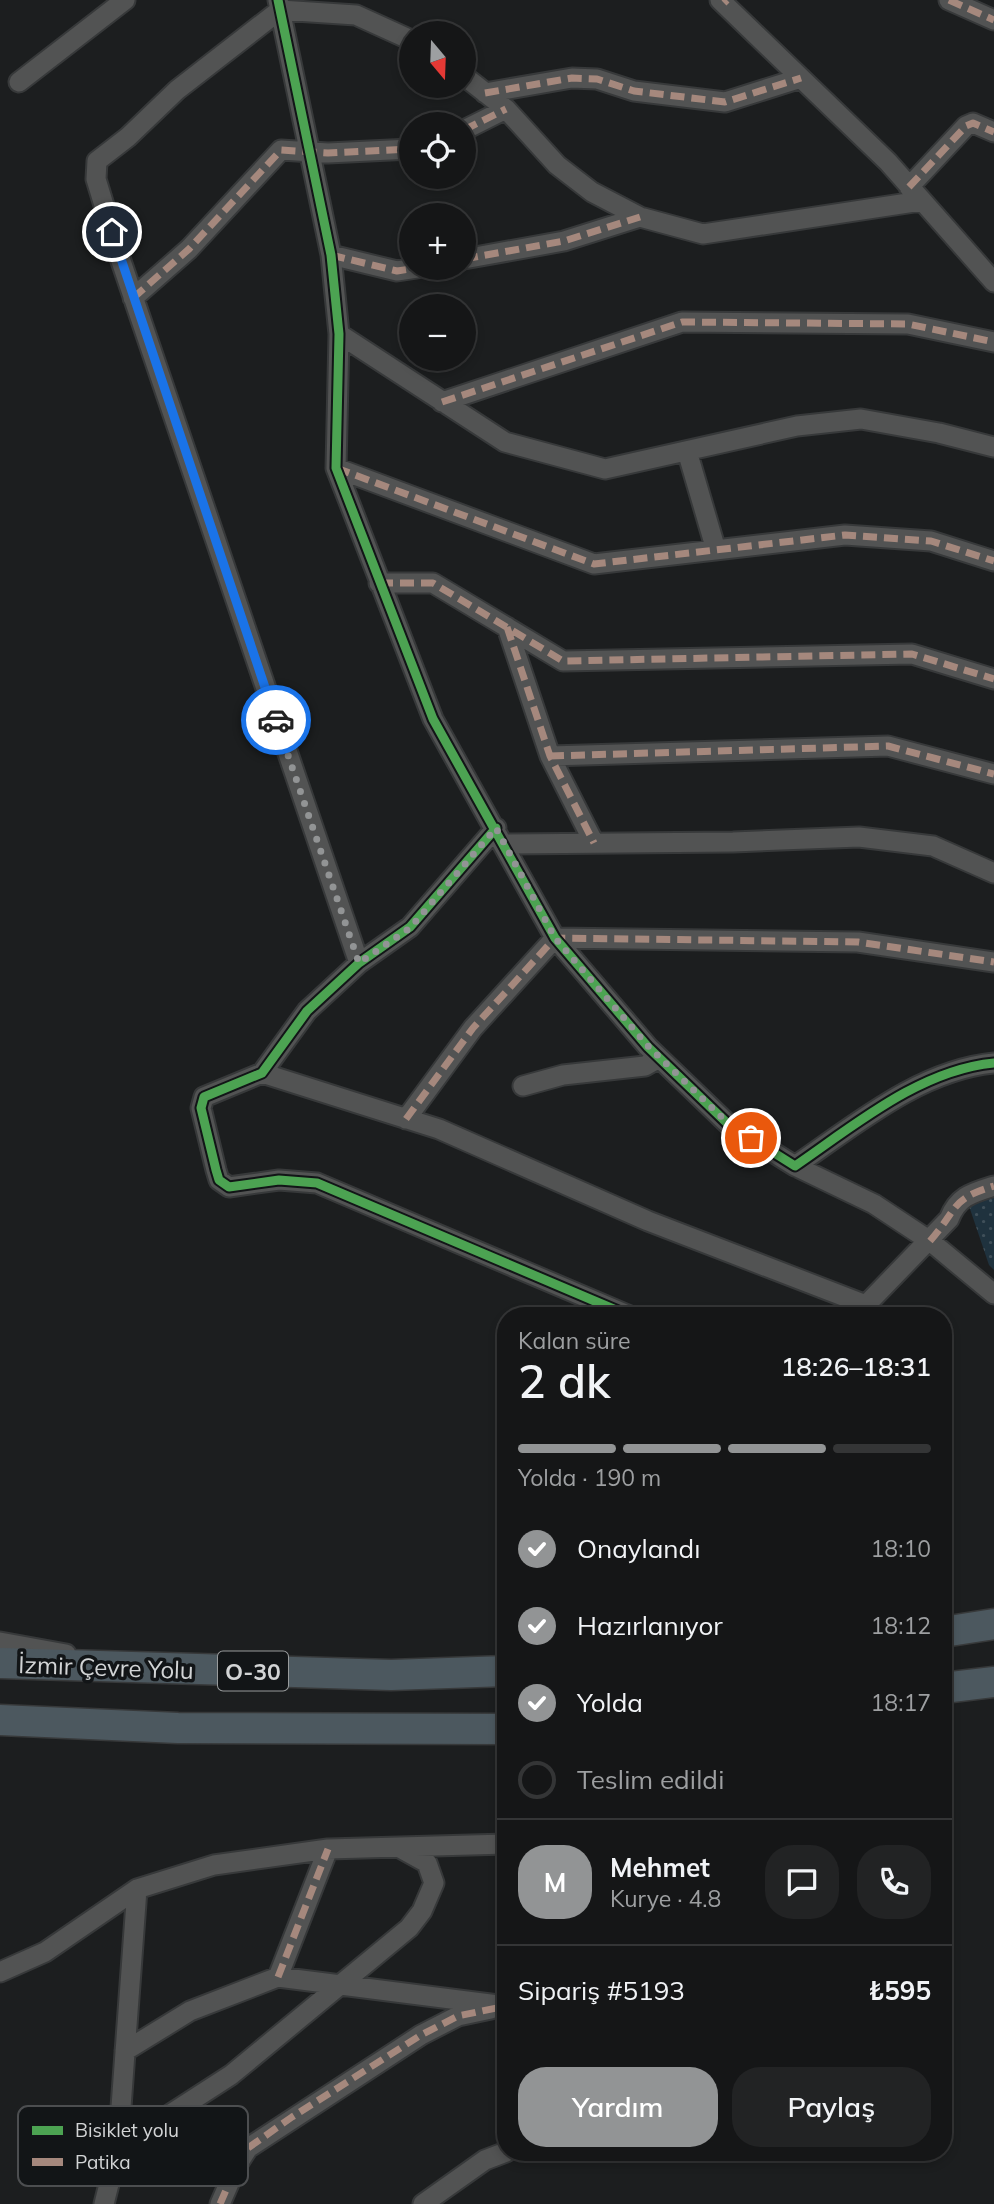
<!DOCTYPE html>
<html lang="tr">
<meta charset="utf-8">
<style>
:root{--surface:#151617;--page:#222324;--text:#f1f3f6;--muted:#9d9fa1;--line:#343536;--accent:#929495}
body{margin:0;font-family:Mulish,sans-serif;background:var(--page);color:var(--text);height:100vh;display:flex;flex-direction:column;font-size:26px;white-space:nowrap}
*{box-sizing:border-box;margin:0}
p{font-size:23px;color:var(--muted)}
.icon{flex:none;width:38px;height:38px;fill:none;stroke:currentColor;stroke-width:2;stroke-linecap:round;stroke-linejoin:round}
.map{position:relative;flex:1;overflow:hidden}
.side{position:absolute;left:497px;top:1307px;width:455px;height:854px;display:flex;flex-direction:column;background:var(--surface);border-radius:28px;box-shadow:0 4px 10px #0003,0 0 0 2px var(--line)}
.side>*{flex:none}
.needle{width:46px;rotate:161deg}
.buttons{position:absolute;left:399px;top:21px;display:grid;gap:14px}
.buttons a{display:grid;place-items:center;width:77px;height:77px;border-radius:50%;background:var(--surface);box-shadow:0 4px 10px #0003,0 0 0 2px var(--line);font-size:35px}
.pin{position:absolute;display:grid;place-items:center;width:60px;height:60px;color:#fff;margin:-30px;border:4px solid #fff;border-radius:50%;box-shadow:0 2px 7px #0007}
.courier{position:absolute;display:grid;place-items:center;width:70px;height:70px;margin:-35px;border:5px solid #1a73e8;border-radius:50%;background:#fff;color:#222;box-shadow:0 2px 9px #0007}
.head em{font-style:normal;font-weight:600}
.head div{display:flex;flex-direction:column-reverse}
.head{display:flex;align-items:center;justify-content:space-between;height:119px;padding:0 21px}
h1{font-size:46px;font-weight:600;line-height:52px}
.bar{display:grid;grid-template-columns:repeat(4,1fr);gap:10px 7px;align-content:center;height:84px;padding:0 21px}
.bar i{height:9px;border-radius:5px;background:var(--line)}
.bar .current{background:var(--accent)}
.bar p{grid-column:span 4}
.line{display:flex;align-items:center;gap:18px;padding:0 21px;border-top:2px solid var(--line)}
.line div{flex:1}
.round{display:grid;place-items:center;flex:none;width:74px;height:74px;border-radius:28px;background:var(--page)}
ol{padding:0 21px;list-style:none}
li{display:flex;align-items:center;gap:21px;height:77px}
li p{margin-inline-start:auto}
li .icon{padding:7px;border-radius:50%;background:var(--accent);color:#fff;stroke-width:4}
li:last-child{color:var(--muted)}
li i{width:38px;height:38px;border:4px solid var(--line);border-radius:50%}
.primary-button{display:flex;gap:14px;margin-top:auto;padding:14px 21px}
.primary-button a{flex:1;height:80px;border-radius:28px;background:var(--accent);color:#fff;font-size:28px;font-weight:600;line-height:80px;text-align:center}
.primary-button a+a{background:var(--page);color:var(--text)}
.map>svg:first-child{display:block}
.grass{fill:url(#grass-dots)}
.lines{fill:none;stroke-linecap:round;stroke-linejoin:round}
.minor-casing{stroke:#37393a;stroke-width:23}
.highway-casing{stroke:#37393a;stroke-width:33}
.minor{stroke:#525353;stroke-width:19}
.highway{stroke:#4c585f;stroke-width:30}
.quiet{stroke:#a5887d;stroke-width:7;stroke-dasharray:14 7;stroke-linecap:butt}
.cycleway-casing{stroke:#121517;stroke-width:13}
.cycleway{stroke:#4ca352;stroke-width:9}
.done{stroke:#929495;stroke-width:7;stroke-dasharray:0 12.6}
.route{stroke:#1a73e8;stroke-width:9}
.labels{text-anchor:middle;dominant-baseline:central;stroke-width:7;stroke-linejoin:round;paint-order:stroke}
.shield{fill:#121517;stroke:#989b9c;stroke-width:2}
.shield-label{font-size:23px;font-weight:bold;fill:#d2d4d5}
.street-label{font-size:24px;fill:#d2d4d5;stroke:#121517}
.key{fill:#121517;stroke:#4c4e50;stroke-width:2}
.key-label{font-size:19px;fill:#d2d4d5}
</style>
<div class="map">
<svg width="994" height="2204" viewBox="0 0 994 2204">
<defs>
<pattern id="grass-dots" width="8" height="8" patternUnits="userSpaceOnUse" patternTransform="scale(1.75)"><rect width="8" height="8" fill="#1f323e"/><path d="M2 2h.1M6 6h.1" fill="none" stroke="#3f4f59" stroke-width="1.8" stroke-linecap="round"/></pattern>
</defs>
<rect width="100%" height="100%" fill="#1c1e1f"/>
<path class="grass" d="M 994,1196 L 994,1270 L 989,1265 L 968,1203 Z"/>
<g class="lines">
<g class="minor-casing">
<path id="minor" d="M 278,0 L 331,255 L 339,334 L 336,468 L 433,719 L 555,938 L 648,1047 L 728,1124 L 795,1166 C 855,1125 920,1070 994,1063
M 720,0 L 888,162 L 994,282
M 949,0 L 994,20
M 464,76 L 506,109 L 557,165 L 592,192 L 640,217 L 703,234 L 921,201
M 19,82 L 125,0
M 485,93 L 572,78 L 597,79 L 634,91 L 725,102 L 801,78
M 464,130 L 506,109
M 909,187 L 966,126 L 973,123 L 994,132
M 331,255 L 397,271 L 417,268
M 464,259 L 564,241 L 640,217
M 133,298 L 189,249 L 281,150 L 328,153 L 411,149
M 339,334 L 505,442 L 605,469 L 797,426 L 861,419 L 939,433 L 994,447
M 442,402 L 682,322 L 908,324 L 994,342
M 687,451 L 716,550
M 336,468 L 594,564 L 845,535 L 931,541 L 994,561
M 379,583 L 433,583 L 563,661 L 912,654 L 994,679
M 507,627 L 550,756 L 594,843
M 550,756 L 888,746 L 994,774
M 496,828 L 410,927 L 359,963 L 307,1011 L 262,1073 L 204,1097 L 201,1108 L 216,1170 L 219,1180 L 229,1187 L 279,1180 L 317,1183 L 630,1316
M 504,844 L 733,842 L 859,837 L 933,846 L 994,873
M 359,963 L 120,258 L 96,179 L 97,161 L 128,137 L 177,90 L 280,10 L 356,15 L 411,40
M 262,1073 L 439,1129 L 648,1221 L 866,1305
M 523,1086 L 563,1075 L 645,1066 L 659,1058
M 406,1119 L 473,1028 L 555,938 L 858,942 L 994,962
M 795,1166 L 874,1204 L 930,1241 L 994,1294
M 860,1315 L 866,1305 L 949,1219 C 958,1196 972,1193 994,1186
M 0,1642 L 66,1654
M 0,1972 L 45,1952 L 137,1889 L 214,1865 L 328,1849 L 506,1844
M 278,1977 L 328,1849
M 125,2051 L 190,2011 L 278,1977 L 506,2006
M 118,2148 L 231,2075 L 409,1928 L 422,1911 L 434,1883 L 427,1863 L 400,1848
M 104,2204 L 118,2148 L 137,1889
M 220,2204 L 237,2165 L 248,2148 L 421,2035 L 458,2016 L 491,2009
M 423,2204 L 485,2160 L 506,2152"/>
</g>
<g class="highway-casing">
<path id="highway" d="M 943,1632 L 994,1624
M 0,1663 L 391,1675 L 506,1671
M 943,1688 L 994,1682
M 0,1720 L 178,1728 L 506,1729"/>
</g>
<use href="#minor" class="minor"/>
<use href="#highway" class="highway"/>
<path class="quiet" d="M 949,0 L 994,20
M 724,3 L 727,0
M 485,93 L 572,78 L 597,79 L 634,91 L 725,102 L 801,78
M 464,130 L 506,109
M 909,187 L 966,126 L 973,123 L 994,132
M 331,255 L 397,271 L 417,268
M 464,259 L 564,241 L 640,217
M 133,298 L 189,249 L 281,150 L 328,153 L 411,149
M 442,402 L 682,322 L 908,324 L 994,342
M 336,468 L 594,564 L 845,535 L 931,541 L 994,561
M 379,583 L 433,583 L 563,661 L 912,654 L 994,679
M 507,627 L 550,756 L 594,843
M 550,756 L 888,746 L 994,774
M 406,1119 L 473,1028 L 555,938 L 858,942 L 994,962
M 930,1241 C 958,1209 950,1199 994,1186
M 278,1977 L 328,1849
M 220,2204 L 237,2165 L 248,2148 L 292,2117 L 421,2035 L 458,2016 L 506,2006"/>
<g class="cycleway-casing">
<path id="cycleway" d="M 278,0 L 331,255 L 339,334 L 336,468 L 433,719 L 555,938 L 648,1047 L 728,1124 L 795,1166 C 855,1125 920,1070 994,1063
M 496,828 L 410,927 L 359,963 L 307,1011 L 262,1073 L 204,1097 L 201,1108 L 216,1170 L 219,1180 L 229,1187 L 279,1180 L 317,1183 L 630,1316"/>
</g>
<use href="#cycleway" class="cycleway"/>
</g>
<g class="lines">
<path class="done" d="M 276,720 L 359,963 L 410,928 L 496,828 L 555,938 L 649,1047 L 729,1124 L 751,1138"/>
<path class="route" d="M 112,232 L 276,720"/>
</g>
<g class="labels">
<rect class="shield" x="218" y="1651.5" width="70" height="39" rx="5"/>
<g class="shield-label">
<text x="253" y="1671">O-30</text>
</g>
<g class="street-label">
<text transform="translate(106 1667) rotate(2)">İzmir Çevre Yolu</text>
</g>
</g>
<rect x="18" y="2106" width="230" height="80" rx="10" class="key"/>
<rect x="32" y="2126" width="31" height="9" fill="#4ca352"/>
<rect x="32" y="2158" width="31" height="8" fill="#a5887d"/>
<g class="key-label">
<text x="75" y="2137">Bisiklet yolu</text>
<text x="75" y="2169">Patika</text>
</g>
</svg>
<div class="buttons">
<a><svg class="needle" viewBox="-14 -14 28 28"><path d="M0-13l5 13h-10z" fill="#e53935"/><path d="M0 13l5-13h-10z" fill="#9d9fa1"/></svg></a>
<a><svg class="icon" aria-label="locate" viewBox="0 0 24 24"><circle cx="12" cy="12" r="6"/><path d="M12 2v4M12 18v4M2 12h4M18 12h4"/></svg></a>
<a>+</a>
<a>−</a>
</div>
<div class="pin" style="left:751px;top:1138px;background:#ea580c"><svg class="icon" aria-label="bag" viewBox="0 0 24 24"><path d="M5 8h14l-1 12H6zM9 8a3 3 0 0 1 6 0"/></svg></div>
<div class="pin" style="left:112px;top:232px;background:#1f2937"><svg class="icon" aria-label="home" viewBox="0 0 24 24"><path d="M3 11l9-7 9 7M6 9v11h12V9"/></svg></div>
<div class="courier" style="left:276px;top:720px"><svg class="icon" aria-label="car" viewBox="0 0 24 24"><path d="M5 17H2v-5l4-1 3-4h7l3 4 3 1v5h-3M9 17h6M6 11h13"/><circle cx="7" cy="17" r="2"/><circle cx="17" cy="17" r="2"/></svg></div>
<section class="side">
<div class="head"><div><h1>2 dk</h1><p>Kalan süre</p></div><em>18:26–18:31</em></div>
<div class="bar"><i class="current"></i><i class="current"></i><i class="current"></i><i></i><p>Yolda · 190 m</p></div>
<ol>
<li><svg class="icon" aria-label="check" viewBox="0 0 24 24"><path d="M5 12l5 5 9-10"/></svg>Onaylandı<p>18:10</p></li>
<li><svg class="icon" aria-label="check" viewBox="0 0 24 24"><path d="M5 12l5 5 9-10"/></svg>Hazırlanıyor<p>18:12</p></li>
<li><svg class="icon" aria-label="check" viewBox="0 0 24 24"><path d="M5 12l5 5 9-10"/></svg>Yolda<p>18:17</p></li>
<li><i></i>Teslim edildi</li>
</ol>
<div class="line" style="height:126px"><b class="round" style="background:var(--accent);color:#fff">M</b><div><b>Mehmet</b><p>Kurye · 4.8</p></div><a class="round"><svg class="icon" aria-label="chat" viewBox="0 0 24 24"><path d="M4 5h16v11H9l-5 4z"/></svg></a><a class="round"><svg class="icon" aria-label="phone" viewBox="0 0 24 24"><path d="M5 4h4l2 5-3 2q2 4 5 5l2-3 5 2v4C11 20 4 13 5 4z"/></svg></a></div>
<div class="line" style="height:91px"><div>Sipariş #5193</div><b>₺595</b></div>
<div class="primary-button"><a>Yardım</a><a>Paylaş</a></div>
</section>
</div>
